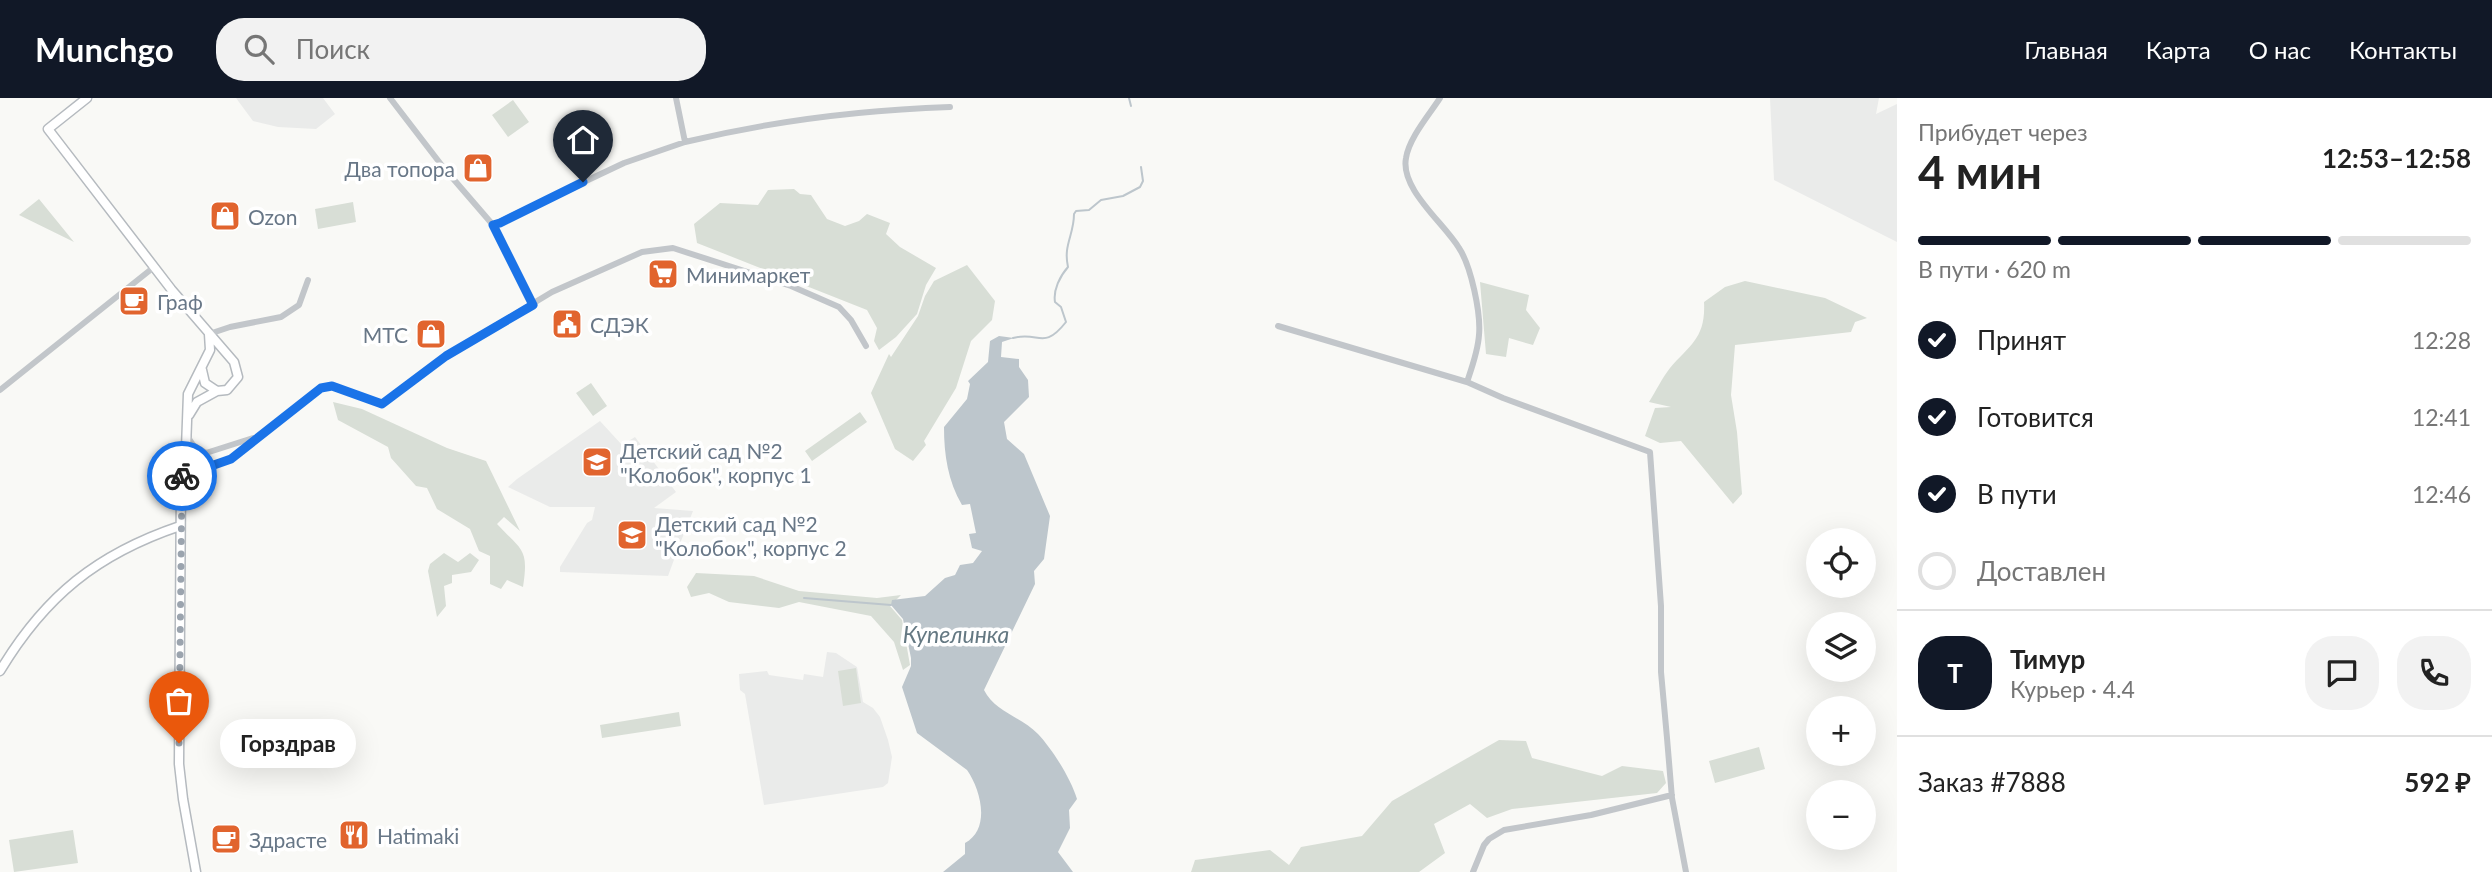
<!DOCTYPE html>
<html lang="ru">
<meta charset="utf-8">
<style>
:root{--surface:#fff;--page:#f2f2f2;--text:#222;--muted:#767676;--line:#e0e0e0;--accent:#111827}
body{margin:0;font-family:Lato,sans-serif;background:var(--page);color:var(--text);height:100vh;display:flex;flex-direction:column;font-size:26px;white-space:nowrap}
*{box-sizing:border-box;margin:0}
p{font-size:23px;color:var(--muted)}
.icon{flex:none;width:38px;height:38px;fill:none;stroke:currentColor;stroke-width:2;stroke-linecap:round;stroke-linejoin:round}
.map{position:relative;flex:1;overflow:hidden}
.panel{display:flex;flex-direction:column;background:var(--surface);width:595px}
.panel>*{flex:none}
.buttons{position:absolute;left:1806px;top:430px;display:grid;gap:14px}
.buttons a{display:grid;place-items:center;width:70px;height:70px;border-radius:50%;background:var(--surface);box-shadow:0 7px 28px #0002;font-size:35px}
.pin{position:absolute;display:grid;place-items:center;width:60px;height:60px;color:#fff;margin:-72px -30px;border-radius:50% 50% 50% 0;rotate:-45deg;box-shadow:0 0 7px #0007}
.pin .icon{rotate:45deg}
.courier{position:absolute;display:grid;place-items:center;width:70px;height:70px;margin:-35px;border:5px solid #1a73e8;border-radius:50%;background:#fff;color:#222;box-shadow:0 2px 9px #0007}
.bubble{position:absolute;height:49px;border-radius:24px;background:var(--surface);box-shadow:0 7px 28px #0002;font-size:23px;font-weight:700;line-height:49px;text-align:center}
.overview em{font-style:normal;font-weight:700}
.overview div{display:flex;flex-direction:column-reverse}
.overview{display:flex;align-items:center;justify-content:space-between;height:119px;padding:0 21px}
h1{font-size:46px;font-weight:700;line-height:52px}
.bar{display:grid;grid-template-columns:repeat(4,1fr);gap:10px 7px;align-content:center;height:84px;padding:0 21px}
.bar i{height:9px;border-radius:5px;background:var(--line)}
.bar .on{background:var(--accent)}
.bar p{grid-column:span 4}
.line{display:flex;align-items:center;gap:18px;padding:0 21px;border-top:2px solid var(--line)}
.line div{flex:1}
.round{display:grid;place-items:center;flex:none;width:74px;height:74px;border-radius:28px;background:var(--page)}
ol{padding:0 21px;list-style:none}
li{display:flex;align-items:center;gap:21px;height:77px}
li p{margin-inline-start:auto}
li .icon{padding:7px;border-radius:50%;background:var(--accent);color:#fff;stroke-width:4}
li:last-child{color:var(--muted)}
li i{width:38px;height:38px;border:4px solid var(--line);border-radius:50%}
header{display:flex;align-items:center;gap:42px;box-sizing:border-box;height:98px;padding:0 35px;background:var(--accent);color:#fff}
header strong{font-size:33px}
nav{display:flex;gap:38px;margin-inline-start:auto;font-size:24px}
.search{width:490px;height:63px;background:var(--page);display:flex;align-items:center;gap:18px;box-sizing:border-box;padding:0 24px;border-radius:28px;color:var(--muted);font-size:26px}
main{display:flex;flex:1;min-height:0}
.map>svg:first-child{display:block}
.built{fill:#eaebea}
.green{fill:#d8ded6}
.water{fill:#bdc6cc}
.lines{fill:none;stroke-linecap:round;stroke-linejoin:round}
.stream{stroke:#bdc6cc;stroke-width:2}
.secondary-casing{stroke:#b5babf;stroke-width:11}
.street{stroke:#c2c6ca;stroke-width:6}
.secondary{stroke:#fff;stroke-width:8}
.done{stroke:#9ba4ae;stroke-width:7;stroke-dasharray:0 12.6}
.route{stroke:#1a73e8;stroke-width:9}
.labels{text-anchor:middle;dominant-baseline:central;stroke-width:7;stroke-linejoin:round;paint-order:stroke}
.poi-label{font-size:21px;fill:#687787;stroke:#fff;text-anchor:start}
.water-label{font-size:23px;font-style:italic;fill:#647882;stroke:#fff}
</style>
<header>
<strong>Munchgo</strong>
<div class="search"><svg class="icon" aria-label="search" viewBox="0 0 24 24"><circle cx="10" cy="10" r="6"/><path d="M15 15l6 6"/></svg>Поиск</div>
<nav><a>Главная</a><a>Карта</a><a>О нас</a><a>Контакты</a></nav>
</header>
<main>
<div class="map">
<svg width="1897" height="774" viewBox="0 0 1897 774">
<rect width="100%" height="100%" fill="#f9f9f6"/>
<path class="built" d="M 236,0 L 323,0 L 335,16 L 316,31 L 278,29 L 253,23 Z
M 1770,0 L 1879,0 L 1876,16 L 1897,6 L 1897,144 L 1774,82 Z
M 600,323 L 622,347 L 635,339 L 676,394 L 654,410 L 693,413 L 679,448 L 675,449 L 673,456 L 675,459 L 668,478 L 560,474 L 560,469 L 587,425 L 592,422 L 595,409 L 550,409 L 508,389 L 517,381 Z
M 827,554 L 836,555 L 857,569 L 863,604 L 873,610 L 880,619 L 888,642 L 892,659 L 888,685 L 883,689 L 764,707 L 745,596 L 740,592 L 739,576 L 767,573 L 769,577 L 803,582 L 804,576 L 823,579 Z"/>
<path class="green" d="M 513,2 L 529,24 L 508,39 L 492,17 Z
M 794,91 L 800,96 L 811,97 L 827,121 L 845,128 L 859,123 L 867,116 L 890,125 L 886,136 L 900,149 L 936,170 L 926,187 L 917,216 L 896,239 L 879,252 L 874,243 L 877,230 L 867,212 L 697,145 L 694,126 L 720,105 L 758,107 L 768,92 Z
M 39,101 L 74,144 L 19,117 Z
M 353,104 L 356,124 L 318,131 L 315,111 Z
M 967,167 L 995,203 L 992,222 L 971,243 L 956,290 L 924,343 L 926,347 L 913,363 L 895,351 L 871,295 L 889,256 L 891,259 L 918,218 L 925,198 L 934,183 Z
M 1745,183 L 1825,200 L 1867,220 L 1855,224 L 1851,234 L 1735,247 L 1731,297 L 1737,334 L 1742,396 L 1733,406 L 1681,343 L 1660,345 L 1645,338 L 1655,310 L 1671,309 L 1649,304 C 1656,293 1662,280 1670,270 C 1690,247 1706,240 1704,204 L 1725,189 Z
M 1480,184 L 1529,197 L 1526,212 L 1540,230 L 1533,247 L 1509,240 L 1506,259 L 1486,256 Z
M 591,285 L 607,308 L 593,318 L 576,295 Z
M 333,304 L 362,311 L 447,350 L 486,363 L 520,433 L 504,419 L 497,426 C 522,453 529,450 523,489 L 507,482 L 501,491 L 490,486 L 490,458 L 479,453 L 470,431 L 437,411 L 427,390 L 416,388 L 391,360 L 388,349 L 338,322 Z
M 860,314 L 867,324 L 812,363 L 805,353 Z
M 444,455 L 458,464 L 470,455 L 479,462 L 471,474 L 452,477 L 452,485 L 444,488 L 446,508 L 437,519 L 428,473 L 430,466 Z
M 696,475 L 754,478 L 799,493 L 877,500 L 901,497 L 890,508 L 902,522 L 910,567 L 903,572 L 894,544 L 871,518 L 799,504 L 779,510 L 729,504 L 709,495 L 691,499 L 687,489 Z
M 856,570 L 861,605 L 843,608 L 838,573 Z
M 679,614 L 681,628 L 602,640 L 600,627 Z
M 1499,642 L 1526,643 L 1532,660 L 1602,678 L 1622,668 L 1663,673 L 1666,685 L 1657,695 L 1512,711 L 1487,720 L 1470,706 L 1434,726 L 1445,755 L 1419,774 L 1191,774 L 1195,762 L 1270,752 L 1289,767 L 1301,749 L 1362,738 L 1392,703 Z
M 1759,649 L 1765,671 L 1715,685 L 1709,663 Z
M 73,732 L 78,765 L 14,774 L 9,742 Z"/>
<path class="water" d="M 999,238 L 1014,240 L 1002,244 L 1001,259 L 1019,261 L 1019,269 L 1028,282 L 1029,299 L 1004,324 L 1007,341 L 1024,356 L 1050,418 L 1044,461 L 1034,473 L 1035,486 L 984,592 C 995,614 1022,619 1038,636 C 1053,652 1071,681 1077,701 L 1069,712 L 1070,730 L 1058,754 L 1073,774 L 943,774 L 965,756 L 965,745 C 991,731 981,692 967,672 L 917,635 L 902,589 L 911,568 L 911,560 L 903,521 L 891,507 L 892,502 L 925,498 L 945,480 L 955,477 L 960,467 L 973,465 L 982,453 L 972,450 L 969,436 L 976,435 L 970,406 L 962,407 C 948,383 944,357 944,329 L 967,301 L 970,286 L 968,283 L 988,264 L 990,243 Z"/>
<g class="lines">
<path class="stream" d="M 1129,0 L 1131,8
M 1013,240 C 1040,233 1043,253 1066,224 L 1061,209 L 1055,204 C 1053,192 1060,178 1068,169 C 1063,147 1074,137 1074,116 L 1076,113 L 1089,112 L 1101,102 L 1123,98 L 1140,89 L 1143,83 L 1141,69
M 804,500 L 891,507"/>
<g class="secondary-casing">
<path id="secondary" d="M 87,0 L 48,31 L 171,191 L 234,264 L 238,279 L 227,292 L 217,293 L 205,285 L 202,272
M 189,317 L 197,304 L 217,293
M 0,573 C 45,498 97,456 180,428
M 196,774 L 183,701 L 179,666 L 181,382 L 186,350 L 188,296 L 210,252 L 209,236"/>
</g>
<path class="street" d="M 390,0 L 443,69 L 493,127 L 533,207
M 1440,0 C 1429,17 1409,40 1406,60 C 1400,91 1444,125 1459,150 C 1471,168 1481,215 1479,237 C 1478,253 1472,269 1467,284
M 685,44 C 772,23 860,12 950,9
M 493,127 L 624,65 L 685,44 L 676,0
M 1278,228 L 1467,284 L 1503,300 L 1650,354 L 1661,508 L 1661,574 L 1667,640 L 1672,700 L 1686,774
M 209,236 L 230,229 L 281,219 L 299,207 L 308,182
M 0,292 L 154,169
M 187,338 L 193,347 L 206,355
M 184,365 L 210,368 L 231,361 L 321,290 L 332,288 L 381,306 L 446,258 L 552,194 L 642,154 L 673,150 L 791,188 L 839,209 L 851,222 L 866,248
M 184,365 L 206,355 L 253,340
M 1473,774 L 1484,747 L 1489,741 L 1504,732 L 1591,717 L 1672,697"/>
<use href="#secondary" class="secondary"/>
</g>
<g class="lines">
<path class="done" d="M 179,645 L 182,378"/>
<path class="route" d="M 182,378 L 184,365 L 211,368 L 231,361 L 321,290 L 332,288 L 382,306 L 446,258 L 533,207 L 493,127 L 500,125 L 583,84"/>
</g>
<defs>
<g id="shop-square" transform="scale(1.575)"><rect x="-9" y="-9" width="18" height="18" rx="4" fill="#e1642e" stroke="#fff"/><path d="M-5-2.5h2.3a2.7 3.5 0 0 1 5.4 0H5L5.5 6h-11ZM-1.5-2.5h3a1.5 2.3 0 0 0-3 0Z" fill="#fff"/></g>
<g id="supermarket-square" transform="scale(1.575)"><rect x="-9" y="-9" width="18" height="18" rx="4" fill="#e1642e" stroke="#fff"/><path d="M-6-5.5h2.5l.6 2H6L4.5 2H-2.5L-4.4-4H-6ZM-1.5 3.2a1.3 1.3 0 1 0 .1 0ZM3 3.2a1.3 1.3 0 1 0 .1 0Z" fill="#fff"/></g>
<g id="cafe-square" transform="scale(1.575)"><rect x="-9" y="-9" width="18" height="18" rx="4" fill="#e1642e" stroke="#fff"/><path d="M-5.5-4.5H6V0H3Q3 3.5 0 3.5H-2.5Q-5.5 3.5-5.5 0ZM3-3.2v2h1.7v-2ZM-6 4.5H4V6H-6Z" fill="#fff"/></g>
<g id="civic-square" transform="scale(1.575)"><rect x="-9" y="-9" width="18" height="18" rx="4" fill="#e1642e" stroke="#fff"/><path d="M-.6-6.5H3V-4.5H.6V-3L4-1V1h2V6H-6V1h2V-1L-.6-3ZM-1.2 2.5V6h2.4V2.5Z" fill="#fff"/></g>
<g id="school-square" transform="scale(1.575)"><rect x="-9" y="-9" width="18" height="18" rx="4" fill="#e1642e" stroke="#fff"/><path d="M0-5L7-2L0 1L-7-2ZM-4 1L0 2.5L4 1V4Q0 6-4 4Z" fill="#fff"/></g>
<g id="restaurant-square" transform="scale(1.575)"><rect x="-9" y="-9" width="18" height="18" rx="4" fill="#e1642e" stroke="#fff"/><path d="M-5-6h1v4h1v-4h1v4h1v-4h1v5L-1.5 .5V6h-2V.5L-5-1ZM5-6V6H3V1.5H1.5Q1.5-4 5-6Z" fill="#fff"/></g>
</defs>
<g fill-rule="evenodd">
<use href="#shop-square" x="478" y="70"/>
<use href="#shop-square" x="225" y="118"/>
<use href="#supermarket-square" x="663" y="176"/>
<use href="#cafe-square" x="134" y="203"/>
<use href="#civic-square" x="567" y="226"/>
<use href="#shop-square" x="431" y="236"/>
<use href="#school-square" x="597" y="364"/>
<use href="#school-square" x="632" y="437"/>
<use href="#restaurant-square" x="354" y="737"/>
<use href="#cafe-square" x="226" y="741"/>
</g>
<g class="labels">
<g class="poi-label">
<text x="455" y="70" text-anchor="end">Два топора</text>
<text x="248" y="118">Ozon</text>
<text x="686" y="176">Минимаркет</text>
<text x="157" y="203">Граф</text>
<text x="590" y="226">СДЭК</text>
<text x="408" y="236" text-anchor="end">МТС</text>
<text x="620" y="352">Детский сад №2<tspan x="620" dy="24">"Колобок", корпус 1</tspan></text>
<text x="655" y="425">Детский сад №2<tspan x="655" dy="24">"Колобок", корпус 2</tspan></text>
<text x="377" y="737">Hatimaki</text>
<text x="249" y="741">Здрасте</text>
</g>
<g class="water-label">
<text x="956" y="536">Купелинка</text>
</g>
</g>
</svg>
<div class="buttons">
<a><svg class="icon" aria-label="locate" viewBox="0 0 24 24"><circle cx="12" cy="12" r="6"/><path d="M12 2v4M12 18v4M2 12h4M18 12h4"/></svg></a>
<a><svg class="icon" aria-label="layers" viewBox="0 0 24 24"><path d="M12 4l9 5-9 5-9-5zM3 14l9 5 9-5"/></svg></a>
<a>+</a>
<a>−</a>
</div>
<div class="pin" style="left:179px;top:645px;background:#ea580c"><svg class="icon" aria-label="bag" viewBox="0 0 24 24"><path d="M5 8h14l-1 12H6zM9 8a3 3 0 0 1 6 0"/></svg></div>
<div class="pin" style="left:583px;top:84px;background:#1f2937"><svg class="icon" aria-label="home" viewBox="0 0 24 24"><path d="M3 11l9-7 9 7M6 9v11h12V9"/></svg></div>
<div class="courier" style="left:182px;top:378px"><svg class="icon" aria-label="bike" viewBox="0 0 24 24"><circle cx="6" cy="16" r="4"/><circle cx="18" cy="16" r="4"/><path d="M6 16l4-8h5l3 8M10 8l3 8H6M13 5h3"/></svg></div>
<div class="bubble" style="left:220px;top:621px;width:136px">Горздрав</div>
</div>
<section class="panel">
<div class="overview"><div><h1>4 мин</h1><p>Прибудет через</p></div><em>12:53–12:58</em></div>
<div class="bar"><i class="on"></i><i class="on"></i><i class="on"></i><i></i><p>В пути · 620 m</p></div>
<ol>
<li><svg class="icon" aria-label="check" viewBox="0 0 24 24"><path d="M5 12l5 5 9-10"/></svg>Принят<p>12:28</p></li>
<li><svg class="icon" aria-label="check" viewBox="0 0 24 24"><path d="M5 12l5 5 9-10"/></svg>Готовится<p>12:41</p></li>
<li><svg class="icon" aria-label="check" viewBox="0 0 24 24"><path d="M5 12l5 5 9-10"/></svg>В пути<p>12:46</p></li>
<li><i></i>Доставлен</li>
</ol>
<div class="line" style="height:126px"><b class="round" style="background:var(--accent);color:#fff">Т</b><div><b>Тимур</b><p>Курьер · 4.4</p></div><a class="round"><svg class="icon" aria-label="chat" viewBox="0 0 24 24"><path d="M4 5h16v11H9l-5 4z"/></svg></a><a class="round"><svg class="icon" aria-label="phone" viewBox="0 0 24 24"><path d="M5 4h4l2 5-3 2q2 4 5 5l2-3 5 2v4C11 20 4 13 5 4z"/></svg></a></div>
<div class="line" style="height:91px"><div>Заказ #7888</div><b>592 ₽</b></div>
</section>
</main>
